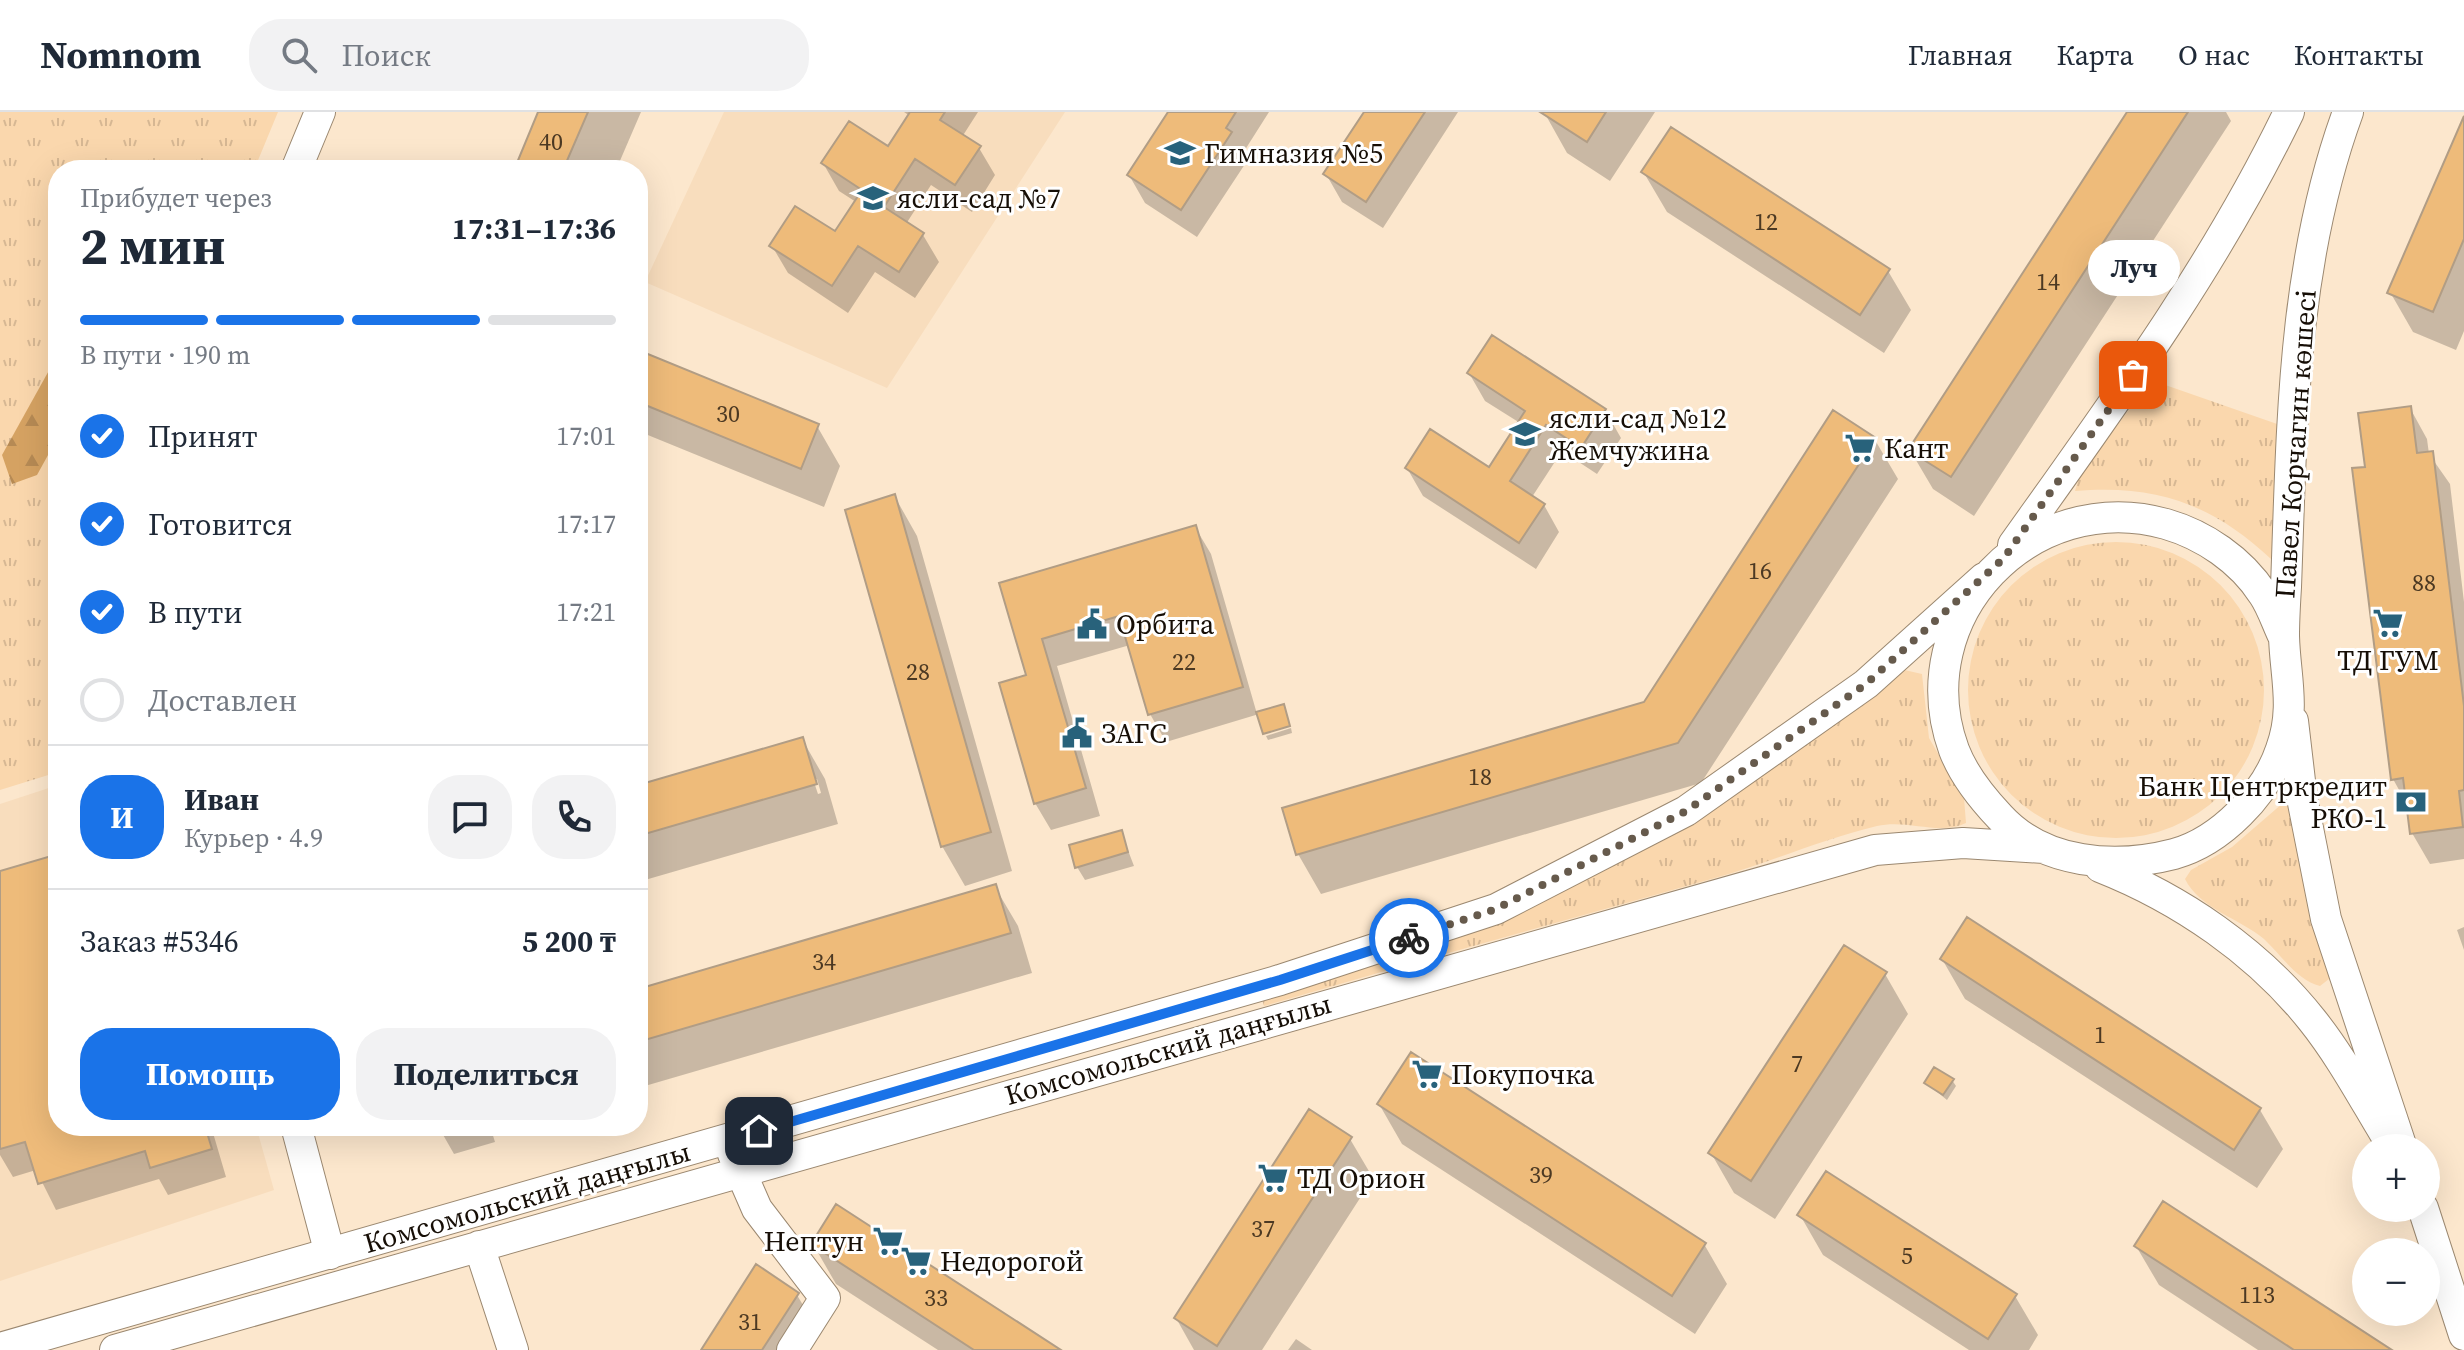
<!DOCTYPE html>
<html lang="ru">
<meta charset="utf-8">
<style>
:root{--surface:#fff;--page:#f2f2f3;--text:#1f2937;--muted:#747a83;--line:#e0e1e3;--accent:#1a73e8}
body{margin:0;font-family:"Source Serif 4",serif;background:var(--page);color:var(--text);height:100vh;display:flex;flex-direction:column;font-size:30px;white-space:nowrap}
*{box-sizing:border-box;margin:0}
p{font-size:26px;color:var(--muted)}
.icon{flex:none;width:44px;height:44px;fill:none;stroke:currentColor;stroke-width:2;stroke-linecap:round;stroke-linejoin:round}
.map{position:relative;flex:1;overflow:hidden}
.sheet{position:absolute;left:48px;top:48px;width:600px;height:976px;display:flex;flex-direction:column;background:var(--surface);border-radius:32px;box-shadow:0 8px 32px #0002}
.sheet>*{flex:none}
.controls{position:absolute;left:2352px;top:1022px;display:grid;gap:16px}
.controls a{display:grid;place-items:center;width:88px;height:88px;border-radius:50%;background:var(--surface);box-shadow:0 8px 32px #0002;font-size:40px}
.pin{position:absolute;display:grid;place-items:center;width:68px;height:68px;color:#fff;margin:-34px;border-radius:16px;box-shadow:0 4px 12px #0006}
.courier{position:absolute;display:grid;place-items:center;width:80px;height:80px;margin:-40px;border:6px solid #1a73e8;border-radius:50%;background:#fff;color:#222;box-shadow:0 2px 10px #0007}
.bubble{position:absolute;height:56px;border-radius:28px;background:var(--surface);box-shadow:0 8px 32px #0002;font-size:26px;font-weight:700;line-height:56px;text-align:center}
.head em{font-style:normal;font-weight:700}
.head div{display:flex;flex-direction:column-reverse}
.head{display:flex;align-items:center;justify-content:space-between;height:136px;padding:0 32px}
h1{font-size:52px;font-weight:700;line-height:60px}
.bar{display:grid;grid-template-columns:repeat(4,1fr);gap:12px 8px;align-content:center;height:96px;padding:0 32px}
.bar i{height:10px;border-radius:6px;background:var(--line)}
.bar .active{background:var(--accent)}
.bar p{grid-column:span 4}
.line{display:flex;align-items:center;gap:20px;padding:0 32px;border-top:2px solid var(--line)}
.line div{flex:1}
.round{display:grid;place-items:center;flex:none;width:84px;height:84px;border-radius:32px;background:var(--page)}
ol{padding:0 32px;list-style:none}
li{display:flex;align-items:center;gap:24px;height:88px}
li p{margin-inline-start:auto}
li .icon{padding:8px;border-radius:50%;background:var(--accent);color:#fff;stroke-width:4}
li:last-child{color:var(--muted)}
li i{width:44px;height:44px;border:4px solid var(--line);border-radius:50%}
.cta{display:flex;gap:16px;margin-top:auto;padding:16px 32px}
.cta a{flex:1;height:92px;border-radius:32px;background:var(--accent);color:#fff;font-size:32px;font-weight:700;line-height:92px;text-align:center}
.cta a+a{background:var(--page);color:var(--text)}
header{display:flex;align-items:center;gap:48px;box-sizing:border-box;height:112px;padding:0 40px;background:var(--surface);border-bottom:2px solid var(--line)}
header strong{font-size:38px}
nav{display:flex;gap:44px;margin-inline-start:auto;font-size:28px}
.search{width:560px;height:72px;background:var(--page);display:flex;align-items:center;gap:20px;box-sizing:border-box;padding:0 28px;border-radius:32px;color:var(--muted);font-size:30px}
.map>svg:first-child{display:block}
.built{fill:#f8ddbd}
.grass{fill:url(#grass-tufts)}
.forest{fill:url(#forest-firs)}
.shadow{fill:#0003;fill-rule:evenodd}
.building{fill:#eebb7a;stroke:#b19d85;stroke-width:2}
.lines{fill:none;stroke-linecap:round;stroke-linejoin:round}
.minor-casing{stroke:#9b8870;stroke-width:32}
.minor{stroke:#fff;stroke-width:30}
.done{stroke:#665a4c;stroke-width:8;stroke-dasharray:0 14.4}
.route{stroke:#1a73e8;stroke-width:10}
.labels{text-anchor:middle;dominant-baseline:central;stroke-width:6;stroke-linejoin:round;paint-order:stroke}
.number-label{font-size:24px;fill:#4c3923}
.poi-label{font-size:28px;fill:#160e06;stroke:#fff;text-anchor:start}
.street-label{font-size:28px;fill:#160e06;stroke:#fff}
</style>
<header>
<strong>Nomnom</strong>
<div class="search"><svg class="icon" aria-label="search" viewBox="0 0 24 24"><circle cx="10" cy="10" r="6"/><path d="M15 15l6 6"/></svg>Поиск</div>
<nav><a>Главная</a><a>Карта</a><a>О нас</a><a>Контакты</a></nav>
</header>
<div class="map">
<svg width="2464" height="1238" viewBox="0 0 2464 1238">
<defs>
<pattern id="grass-tufts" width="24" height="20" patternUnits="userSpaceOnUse" patternTransform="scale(2)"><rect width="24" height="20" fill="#fad7ad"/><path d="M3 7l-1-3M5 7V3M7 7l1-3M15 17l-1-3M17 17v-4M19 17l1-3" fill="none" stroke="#d6b793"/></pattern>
<pattern id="forest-firs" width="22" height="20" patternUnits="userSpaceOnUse" patternTransform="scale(2)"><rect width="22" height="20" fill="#d5a262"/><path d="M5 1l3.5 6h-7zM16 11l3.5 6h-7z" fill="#b68a54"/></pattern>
</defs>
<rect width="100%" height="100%" fill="#fce7cd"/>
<path class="built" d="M 724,0 L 1065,0 L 887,276 L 645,170 Z
M 58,673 L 58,1014 L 256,1014 L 274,1078 L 0,1169 L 0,692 Z"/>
<path class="grass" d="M 0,0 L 278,0 L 254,58 L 58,58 L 58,660 L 0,678 Z
M 2151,268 L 2280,313 L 2281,442 L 2271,447 C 2212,392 2156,372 2075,379 L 2079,365 Z
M1968 578a148 148 0 1 1 296 0a148 148 0 1 1-296 0Z
M 1900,557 L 1922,562 L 1929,626 L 1964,686 L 1966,711 C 1939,724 1908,707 1877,714 C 1822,727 1769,751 1715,766 C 1564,809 1414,850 1264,894 L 1261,884 L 1681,717 L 1778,653 Z
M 2283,691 L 2295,698 L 2332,858 L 2329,867 L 2320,874 C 2297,868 2281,843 2264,827 C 2240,807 2199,796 2185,767 L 2191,758 L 2232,735 Z"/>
<path class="forest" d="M 58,252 L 58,325 L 37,363 L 12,372 L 2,343 L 52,253 Z"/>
<path class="shadow" d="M 540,0 L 641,0 L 616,58 L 516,58 Z
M 904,0 L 978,0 L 962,25 L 979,36 L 995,63 L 972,100 L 931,73 L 906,112 L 923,123 L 939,150 L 915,186 L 875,160 L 848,201 L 788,161 L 772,134 L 835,122 L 856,90 L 839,79 L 823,51 L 889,37 L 910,4 Z
M 1170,0 L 1269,0 L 1243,41 L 1247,49 L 1197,125 L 1145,91 L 1129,63 Z
M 1366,0 L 1458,0 L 1383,116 L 1342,90 L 1326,62 Z
M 1544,0 L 1655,0 L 1610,69 L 1567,41 Z
M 2129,0 L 2226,0 L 2231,9 L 1974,404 L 1933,377 L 1910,338 Z
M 2464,9 L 2464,219 L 2456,238 L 2413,220 L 2390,180 Z
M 1644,61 L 1888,159 L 1911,198 L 1884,241 L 1667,100 Z
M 638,241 L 817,314 L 840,354 L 824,395 L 638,319 Z
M 1469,261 L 1605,298 L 1621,326 L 1597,362 L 1562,339 L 1532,385 L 1544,393 L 1559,420 L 1536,457 L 1423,384 L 1407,356 L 1490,358 L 1520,311 L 1485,289 Z
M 2410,296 L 2427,327 L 2429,342 L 2450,372 L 2464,490 L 2464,747 L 2430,752 L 2412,721 L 2409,696 L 2393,667 L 2367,357 Z
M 1875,328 L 1898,367 L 1701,671 L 1321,782 L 1298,742 L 1285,697 L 1645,592 Z
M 895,385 L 917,424 L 1012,759 L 965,774 L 942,734 Z
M 1195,415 L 1211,442 L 1257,602 L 1286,601 L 1290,612 L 1264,620 L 1259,602 L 1166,630 L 1150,602 L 1130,533 L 1057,554 L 1100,704 L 1051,718 L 1035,691 L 1029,564 L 1002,472 Z
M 1291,616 L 1292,621 L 1268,628 L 1266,624 Z
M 802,627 L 825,667 L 838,712 L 638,770 L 638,675 ZM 813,667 L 817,667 L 821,681 L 818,682 Z
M 1121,720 L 1134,754 L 1085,768 L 1077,755 Z
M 58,744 L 58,1014 L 211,1014 L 226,1065 L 168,1083 L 159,1067 L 56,1098 L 36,1058 L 13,1065 L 0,1043 L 0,761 Z
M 995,775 L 1018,814 L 1032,861 L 638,976 L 638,879 Z
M 2464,815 L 2464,838 L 2457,818 Z
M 1942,847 L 2260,998 L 2283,1037 L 2257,1076 L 1965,887 Z
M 1885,862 L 1908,902 L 1775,1107 L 1734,1081 L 1711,1041 Z
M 1952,968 L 1956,974 L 1947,988 L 1926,971 Z
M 1379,992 L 1704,1132 L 1727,1172 L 1695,1222 L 1402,1032 Z
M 438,1014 L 490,1014 L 495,1030 L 454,1042 Z
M 1350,1027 L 1373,1066 L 1262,1238 L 1194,1238 L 1176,1206 Z
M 1800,1103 L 2015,1184 L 2038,1223 L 2029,1238 L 1969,1238 L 1823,1143 Z
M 813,1132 L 1057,1238 L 938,1238 L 836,1172 Z
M 2136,1134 L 2382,1238 L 2258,1238 L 2159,1173 Z
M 797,1183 L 820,1222 L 810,1238 L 703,1238 Z
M 1296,1227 L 1312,1238 L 1288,1238 Z"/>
<path class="building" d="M 538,0 L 588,0 L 563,58 L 514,58 Z
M 910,0 L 945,0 L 940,8 L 981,34 L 955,73 L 915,47 L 884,95 L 924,121 L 899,160 L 858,134 L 832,174 L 769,134 L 795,94 L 835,119 L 862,78 L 821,51 L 849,9 L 888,34 Z
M 1168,0 L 1236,0 L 1226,16 L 1232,20 L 1181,98 L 1127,63 Z
M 1364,0 L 1425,0 L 1366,90 L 1323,62 Z
M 1540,0 L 1606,0 L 1587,30 Z
M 2127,0 L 2188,0 L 1951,365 L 1908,338 Z
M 2464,4 L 2464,127 L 2433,200 L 2387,181 Z
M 1671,15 L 1890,157 L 1860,203 L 1641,60 Z
M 1492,223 L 1606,297 L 1581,336 L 1546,313 L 1510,369 L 1545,392 L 1519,431 L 1405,356 L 1430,317 L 1489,355 L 1525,299 L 1467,261 Z
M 638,238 L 819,312 L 801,357 L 638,290 Z
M 2411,294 L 2417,341 L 2433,339 L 2464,594 L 2464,678 L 2459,679 L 2463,715 L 2410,722 L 2403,666 L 2391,668 L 2352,356 L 2365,355 L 2358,301 Z
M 1833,298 L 1876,326 L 1678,631 L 1296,743 L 1282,696 L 1644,590 Z
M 895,382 L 991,720 L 941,735 L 845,398 Z
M 1196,413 L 1243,575 L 1148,603 L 1119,504 L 1042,527 L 1086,676 L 1034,692 L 999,571 L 1026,563 L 999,471 Z
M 1284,592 L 1290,614 L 1263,622 L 1256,600 Z
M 803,625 L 817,672 L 638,724 L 638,673 Z
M 1122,718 L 1128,740 L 1075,756 L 1069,733 Z
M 58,742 L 58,1014 L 205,1014 L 212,1037 L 150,1056 L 145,1039 L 38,1072 L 25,1030 L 0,1037 L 0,759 Z
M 996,772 L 1011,821 L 638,930 L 638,877 Z
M 1967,805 L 2261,996 L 2234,1038 L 1940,847 Z
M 1844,833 L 1887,860 L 1751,1069 L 1708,1041 Z
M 1411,940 L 1706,1131 L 1672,1184 L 1377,992 Z
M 1934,955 L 1954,967 L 1943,983 L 1924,971 Z
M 1309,997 L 1352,1025 L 1217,1234 L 1174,1206 Z
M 1826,1059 L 2017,1182 L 1988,1227 L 1797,1103 Z
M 2163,1089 L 2392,1238 L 2294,1238 L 2134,1134 Z
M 836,1092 L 1061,1238 L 974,1238 L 811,1132 Z
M 756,1152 L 799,1181 L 762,1238 L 701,1238 Z"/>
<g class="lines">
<g class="minor-casing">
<path id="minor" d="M 296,58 L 320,0
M 2013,433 C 2112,294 2215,154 2289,0
M 2284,526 C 2277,512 2272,495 2263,482 C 2241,448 2204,423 2166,412 C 2032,374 1905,504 1954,638 C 1964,664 1981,685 2000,705 C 2044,753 2116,757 2174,742 C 2221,729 2266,682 2281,637 C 2296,596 2285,564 2284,524 C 2284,507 2285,491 2286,475 C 2292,314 2292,153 2348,0
M 2293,609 L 2302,686 L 2326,807 L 2402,1036
M 2100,755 C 2181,787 2258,840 2312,908 C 2340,943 2362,984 2385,1022
M 296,1014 L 330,1142
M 733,1042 L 757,1097 L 825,1186 L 792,1238
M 2423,1096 L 2464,1223
M 479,1134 L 513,1238
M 0,1236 L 1280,868 L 1496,797 L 1686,699 L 1866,572 L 1984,466
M 115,1238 L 1875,738 L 1963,731 L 2044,736"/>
</g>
<use href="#minor" class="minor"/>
</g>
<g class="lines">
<path class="done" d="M 1409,826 L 1496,797 L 1686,699 L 1866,572 L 2004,446 L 2133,263"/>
<path class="route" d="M 759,1019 L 1280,868 L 1409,826"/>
</g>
<defs>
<g id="school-bare" transform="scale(2.4)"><path d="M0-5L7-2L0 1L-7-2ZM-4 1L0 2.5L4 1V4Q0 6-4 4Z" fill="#28627b" stroke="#fff" stroke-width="2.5" paint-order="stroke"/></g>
<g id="supermarket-bare" transform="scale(2.4)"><path d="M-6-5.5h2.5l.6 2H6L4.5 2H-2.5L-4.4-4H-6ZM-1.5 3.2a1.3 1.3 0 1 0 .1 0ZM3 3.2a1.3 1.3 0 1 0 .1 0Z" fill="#28627b" stroke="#fff" stroke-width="2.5" paint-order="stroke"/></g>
<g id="civic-bare" transform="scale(2.4)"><path d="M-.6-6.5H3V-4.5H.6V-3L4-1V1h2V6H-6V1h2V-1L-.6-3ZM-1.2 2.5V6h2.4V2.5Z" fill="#28627b" stroke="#fff" stroke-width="2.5" paint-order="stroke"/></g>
<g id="bank-bare" transform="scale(2.4)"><path d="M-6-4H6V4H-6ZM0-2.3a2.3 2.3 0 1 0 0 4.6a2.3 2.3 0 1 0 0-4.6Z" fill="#28627b" stroke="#fff" stroke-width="2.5" paint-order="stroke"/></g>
</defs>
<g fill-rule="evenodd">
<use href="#school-bare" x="1180" y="41"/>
<use href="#school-bare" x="873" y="86"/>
<use href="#school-bare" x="1525" y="322"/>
<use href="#supermarket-bare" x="1860" y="336"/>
<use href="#supermarket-bare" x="2388" y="511"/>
<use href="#civic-bare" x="1092" y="512"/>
<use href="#civic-bare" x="1077" y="621"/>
<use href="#bank-bare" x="2411" y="690"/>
<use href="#supermarket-bare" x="1427" y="962"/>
<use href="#supermarket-bare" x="1273" y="1066"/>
<use href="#supermarket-bare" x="888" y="1129"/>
<use href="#supermarket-bare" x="916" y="1149"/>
</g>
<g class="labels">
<g class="number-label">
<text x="551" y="29">40</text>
<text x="1766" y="109">12</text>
<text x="2048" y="169">14</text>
<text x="728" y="301">30</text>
<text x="1760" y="458">16</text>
<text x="2424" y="470">88</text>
<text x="1184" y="549">22</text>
<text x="918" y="559">28</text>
<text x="1480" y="664">18</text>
<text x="824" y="849">34</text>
<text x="2100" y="922">1</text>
<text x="1797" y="951">7</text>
<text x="1541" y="1062">39</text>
<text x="1263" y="1116">37</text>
<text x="1907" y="1143">5</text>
<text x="2257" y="1182">113</text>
<text x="936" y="1185">33</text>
<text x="750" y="1209">31</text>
</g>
<g class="poi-label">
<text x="1204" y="41">Гимназия №5</text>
<text x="897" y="86">ясли-сад №7</text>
<text x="1549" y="306">ясли-сад №12<tspan x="1549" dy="32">Жемчужина</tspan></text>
<text x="1884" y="336">Кант</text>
<text x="1116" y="512">Орбита</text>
<text x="2388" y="548" text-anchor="middle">ТД ГУМ</text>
<text x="1101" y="621">ЗАГС</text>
<text x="2387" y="674" text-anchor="end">Банк Центркредит<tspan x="2387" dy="32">РКО-1</tspan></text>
<text x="1451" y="962">Покупочка</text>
<text x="1297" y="1066">ТД Орион</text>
<text x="864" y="1129" text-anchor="end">Нептун</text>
<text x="940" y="1149">Недорогой</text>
</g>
<g class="street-label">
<text transform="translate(2295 332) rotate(-86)">Павел Корчагин көшесі</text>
<text transform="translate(1168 937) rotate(-16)">Комсомольский даңғылы</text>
<text transform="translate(527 1085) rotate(-16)">Комсомольский даңғылы</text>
</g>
</g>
</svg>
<div class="controls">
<a>+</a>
<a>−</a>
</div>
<div class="pin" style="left:2133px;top:263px;background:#ea580c"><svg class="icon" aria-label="bag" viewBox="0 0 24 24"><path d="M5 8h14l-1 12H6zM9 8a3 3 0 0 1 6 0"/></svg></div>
<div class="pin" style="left:759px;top:1019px;background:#1f2937"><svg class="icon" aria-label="home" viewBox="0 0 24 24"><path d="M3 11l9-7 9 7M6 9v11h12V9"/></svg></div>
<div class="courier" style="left:1409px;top:826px"><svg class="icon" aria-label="bike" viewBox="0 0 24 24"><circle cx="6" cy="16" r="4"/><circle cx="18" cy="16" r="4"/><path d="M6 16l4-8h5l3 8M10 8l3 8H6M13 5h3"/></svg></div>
<div class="bubble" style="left:2088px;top:128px;width:92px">Луч</div>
<section class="sheet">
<div class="head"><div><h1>2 мин</h1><p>Прибудет через</p></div><em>17:31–17:36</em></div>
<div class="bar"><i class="active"></i><i class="active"></i><i class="active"></i><i></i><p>В пути · 190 m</p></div>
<ol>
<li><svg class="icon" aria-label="check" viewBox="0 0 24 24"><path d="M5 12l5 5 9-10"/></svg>Принят<p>17:01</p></li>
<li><svg class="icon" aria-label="check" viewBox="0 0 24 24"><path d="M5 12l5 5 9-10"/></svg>Готовится<p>17:17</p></li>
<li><svg class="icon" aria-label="check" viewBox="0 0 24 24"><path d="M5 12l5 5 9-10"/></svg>В пути<p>17:21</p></li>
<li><i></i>Доставлен</li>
</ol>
<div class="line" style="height:144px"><b class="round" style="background:var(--accent);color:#fff">И</b><div><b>Иван</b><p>Курьер · 4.9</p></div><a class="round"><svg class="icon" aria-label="chat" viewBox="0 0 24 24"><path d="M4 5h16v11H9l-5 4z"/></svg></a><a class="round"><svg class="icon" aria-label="phone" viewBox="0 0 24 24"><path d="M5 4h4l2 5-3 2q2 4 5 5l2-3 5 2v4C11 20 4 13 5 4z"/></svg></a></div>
<div class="line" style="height:104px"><div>Заказ #5346</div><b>5 200 ₸</b></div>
<div class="cta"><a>Помощь</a><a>Поделиться</a></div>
</section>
</div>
